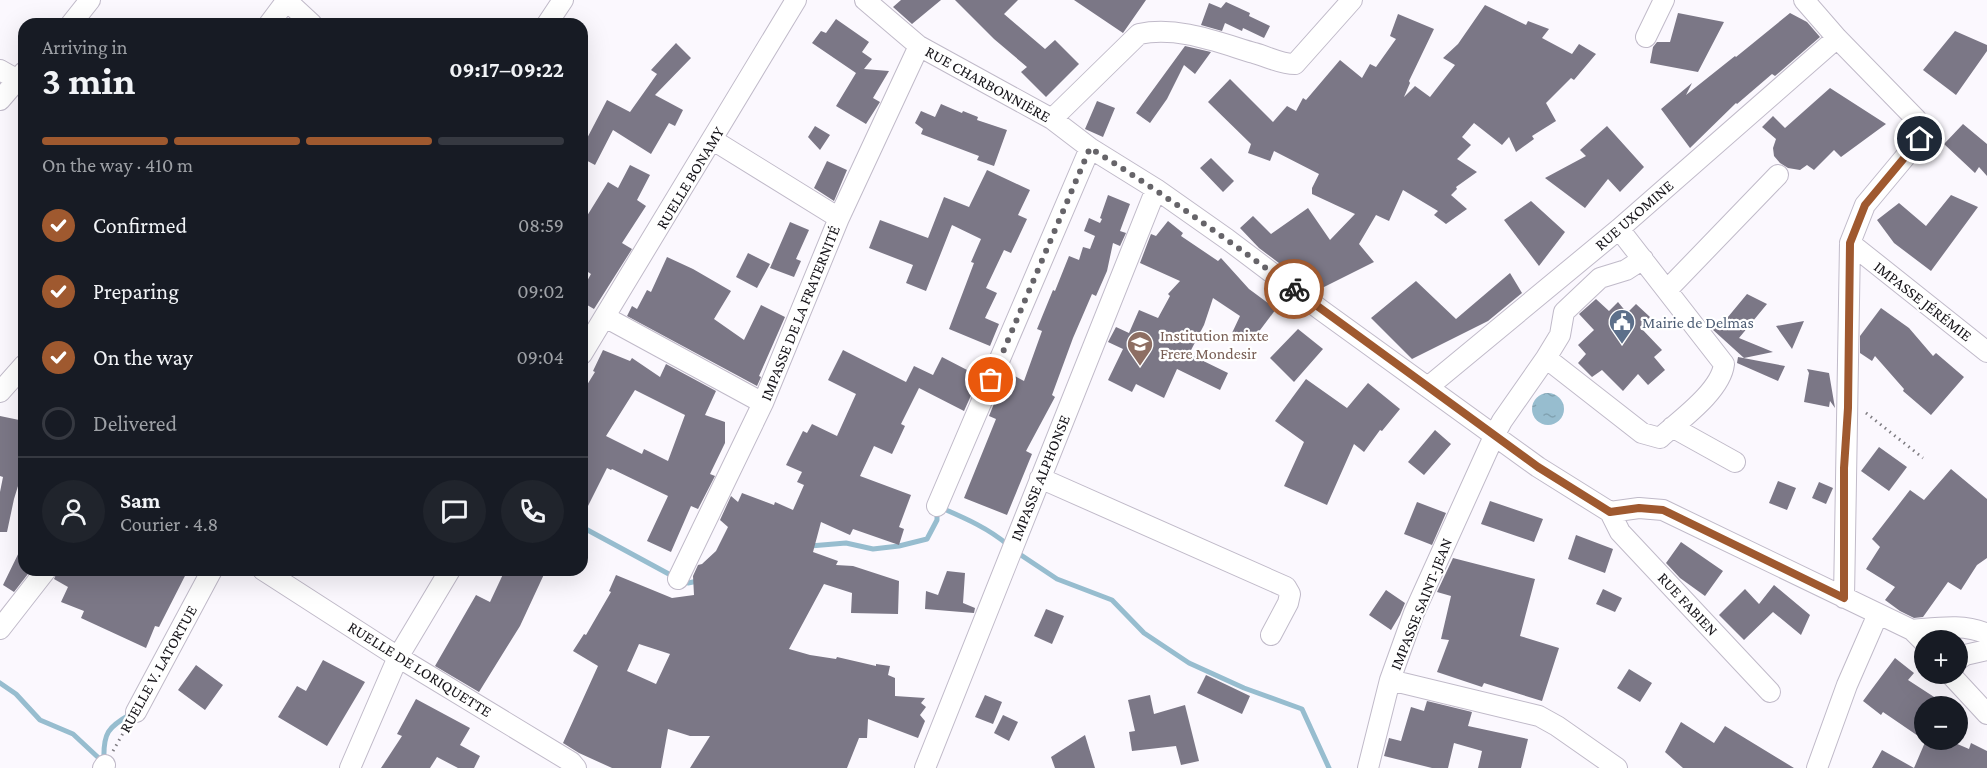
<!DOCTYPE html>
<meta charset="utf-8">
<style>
:root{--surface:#171b24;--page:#20242c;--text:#f1f3f6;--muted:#9ea1a6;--line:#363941;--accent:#9f592f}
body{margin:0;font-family:"Crimson Pro",serif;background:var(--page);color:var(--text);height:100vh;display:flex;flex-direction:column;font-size:22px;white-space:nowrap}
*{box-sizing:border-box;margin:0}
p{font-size:20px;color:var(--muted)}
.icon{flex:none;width:33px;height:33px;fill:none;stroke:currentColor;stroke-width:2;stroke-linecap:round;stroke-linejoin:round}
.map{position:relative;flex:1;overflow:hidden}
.details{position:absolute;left:18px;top:18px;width:570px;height:558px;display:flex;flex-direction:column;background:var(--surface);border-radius:18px;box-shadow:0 6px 24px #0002}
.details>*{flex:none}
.controls{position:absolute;left:1914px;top:630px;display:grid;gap:12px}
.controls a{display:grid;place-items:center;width:54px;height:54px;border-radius:50%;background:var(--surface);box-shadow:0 6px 24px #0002;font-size:30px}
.pin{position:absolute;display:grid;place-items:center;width:51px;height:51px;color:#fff;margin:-26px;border:3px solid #fff;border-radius:50%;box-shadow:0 2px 6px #0007}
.courier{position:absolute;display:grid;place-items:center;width:60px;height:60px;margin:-30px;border:4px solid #9f592f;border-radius:50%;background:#fff;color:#222;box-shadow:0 2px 8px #0007}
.summary em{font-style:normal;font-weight:700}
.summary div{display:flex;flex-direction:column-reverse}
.summary{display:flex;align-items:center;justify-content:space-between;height:102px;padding:0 24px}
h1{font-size:39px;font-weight:700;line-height:45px}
.bar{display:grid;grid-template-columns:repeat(4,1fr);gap:9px 6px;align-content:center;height:72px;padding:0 24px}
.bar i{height:8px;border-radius:4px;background:var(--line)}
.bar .active{background:var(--accent)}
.bar p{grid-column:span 4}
.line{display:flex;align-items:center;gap:15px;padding:0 24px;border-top:2px solid var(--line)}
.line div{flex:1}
.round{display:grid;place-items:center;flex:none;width:63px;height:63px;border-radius:32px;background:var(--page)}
ol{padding:0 24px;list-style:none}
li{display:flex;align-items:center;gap:18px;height:66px}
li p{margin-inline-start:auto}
li .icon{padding:6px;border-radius:50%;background:var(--accent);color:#fff;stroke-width:4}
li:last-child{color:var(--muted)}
li i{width:33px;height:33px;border:3px solid var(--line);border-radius:50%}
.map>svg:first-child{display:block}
.water{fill:url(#water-ripples)}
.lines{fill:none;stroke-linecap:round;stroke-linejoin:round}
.stream{stroke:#97bdcf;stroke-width:5}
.building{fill:#7b7786;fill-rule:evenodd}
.minor-casing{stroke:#c0bac9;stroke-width:22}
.path{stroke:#7d7b80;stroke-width:3;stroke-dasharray:1.5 4.5;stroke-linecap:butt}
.minor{stroke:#fff;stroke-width:20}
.done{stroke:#666469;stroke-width:6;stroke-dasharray:0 10.8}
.route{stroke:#9f592f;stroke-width:8}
.labels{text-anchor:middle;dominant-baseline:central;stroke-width:4.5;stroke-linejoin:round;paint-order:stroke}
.street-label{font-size:16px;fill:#161419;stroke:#fff}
.service-label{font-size:16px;fill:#4e5e75;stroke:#fff;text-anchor:start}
.education-label{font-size:16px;fill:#785e54;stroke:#fff;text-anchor:start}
</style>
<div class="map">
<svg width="1987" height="768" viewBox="0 0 1987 768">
<defs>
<pattern id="water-ripples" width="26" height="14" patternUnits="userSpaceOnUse" patternTransform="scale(1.5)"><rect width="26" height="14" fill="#97bdcf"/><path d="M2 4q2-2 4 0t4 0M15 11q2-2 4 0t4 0" fill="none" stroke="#81a2b1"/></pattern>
</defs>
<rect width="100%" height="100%" fill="#fbf8fe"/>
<path class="water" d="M1532 409a16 16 0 1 1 32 0a16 16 0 1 1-32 0Z"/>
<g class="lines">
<path class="stream" d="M 582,527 L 678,579 L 688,583 L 698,581
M 810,546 L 846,543 L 873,549 L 899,546 L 927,539 L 937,520 L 937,506 C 962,517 987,527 1008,545
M 1015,551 L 1057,579 L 1112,600 L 1144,633 L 1189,663 L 1244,688 L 1302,709 L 1329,768
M 0,683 L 16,694 L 40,720 L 73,734 L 103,762
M 104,760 C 103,733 108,727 131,714"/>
</g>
<path class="building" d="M 901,0 L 941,0 L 912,24 L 893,7 Z
M 955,0 L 1018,0 L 1004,14 L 1045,49 L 1055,40 L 1079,64 L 1046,97 L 1021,72 L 1027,67 L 994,39 Z
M 1074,0 L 1146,0 L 1123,33 Z
M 1226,2 L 1250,13 L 1249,16 L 1270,26 L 1264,38 L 1243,28 L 1242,31 L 1225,23 L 1222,31 L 1201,25 L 1209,3 L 1221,8 Z
M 1485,5 L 1526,25 L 1528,21 L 1549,29 L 1542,38 L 1572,54 L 1579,44 L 1596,54 L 1574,80 L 1571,78 L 1546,103 L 1556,121 L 1532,136 L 1534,139 L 1516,152 L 1509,137 L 1502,145 L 1474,123 L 1462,137 L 1471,145 L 1457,159 L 1477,172 L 1456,187 L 1457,189 L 1451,195 L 1467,209 L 1446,224 L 1434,215 L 1438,211 L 1403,190 L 1389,221 L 1376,215 L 1359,244 L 1374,262 L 1316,291 L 1259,248 L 1240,228 L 1253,216 L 1271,234 L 1308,208 L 1330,240 L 1355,214 L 1312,194 L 1312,188 L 1319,174 L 1274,151 L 1270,161 L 1248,153 L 1251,144 L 1208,102 L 1230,79 L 1273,122 L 1287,106 L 1296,111 L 1303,98 L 1306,100 L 1340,60 L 1362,78 L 1370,64 L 1376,67 L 1396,39 L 1390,36 L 1398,14 L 1434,29 L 1409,81 L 1410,83 L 1404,97 L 1415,86 L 1430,97 L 1455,65 L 1443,58 L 1458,44 Z
M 1678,13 L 1724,22 L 1698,72 L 1650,63 L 1653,47 L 1657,42 L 1670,42 Z
M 1790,13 L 1807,22 L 1820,37 L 1775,76 L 1772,74 L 1737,104 L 1736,103 L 1690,148 L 1661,109 L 1692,83 L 1686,95 L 1735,56 L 1736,57 Z
M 836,19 L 869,42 L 862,52 L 872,59 L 864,69 L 889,71 L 873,98 L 880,102 L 866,124 L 836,106 L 856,73 L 812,43 L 821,31 L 826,33 Z
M 1955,31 L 1987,45 L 1987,51 L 1956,95 L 1923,70 Z
M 676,43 L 691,58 L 655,95 L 683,110 L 675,126 L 669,123 L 651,154 L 613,130 L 595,165 L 582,158 L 582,148 L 607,100 L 630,112 L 657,74 L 651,70 Z
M 1185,46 L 1211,52 L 1195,74 L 1184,65 L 1167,99 L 1150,123 L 1136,113 Z
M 1830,88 L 1886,124 L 1841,157 L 1834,150 L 1814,170 L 1807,165 L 1800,170 L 1788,168 L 1780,163 L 1774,156 L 1773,148 L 1776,139 L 1762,127 L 1773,116 L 1785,128 Z
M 1097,101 L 1115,108 L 1103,137 L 1085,129 Z
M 941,104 L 962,113 L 963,111 L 978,117 L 977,120 L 1007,130 L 994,166 L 977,160 L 979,156 L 921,134 L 923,129 L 915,123 L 921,111 L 935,117 Z
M 1963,124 L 1987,144 L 1987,176 L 1979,167 L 1975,173 L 1944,144 Z
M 815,126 L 830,135 L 820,150 L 808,137 Z
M 1607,126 L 1644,167 L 1620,192 L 1608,179 L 1585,208 L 1545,178 L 1586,156 L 1580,150 Z
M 1211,158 L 1234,181 L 1223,192 L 1200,168 Z
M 827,161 L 847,170 L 834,201 L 814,188 Z
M 630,165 L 650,175 L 637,200 L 646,206 L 622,243 L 632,249 L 594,309 L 582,302 L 582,290 L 591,274 L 582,268 L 582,224 L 608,182 L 618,188 Z
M 987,170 L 1030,190 L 1018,215 L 1027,219 L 1011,253 L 1004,250 L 986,288 L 997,293 L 985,318 L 999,324 L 990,346 L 949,329 L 974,263 L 971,262 L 981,239 L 952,225 L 926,291 L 906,283 L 913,265 L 869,248 L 880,220 L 928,238 L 944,197 L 969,207 Z
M 1108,195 L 1130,204 L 1120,231 L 1126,233 L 1120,246 L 1113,243 L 1107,271 L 1096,296 L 1092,294 L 1073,338 L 1052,395 L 1055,397 L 1026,451 L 1032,454 L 1007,515 L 964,498 L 996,419 L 989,416 L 1007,372 L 1024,381 L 1042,331 L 1037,329 L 1053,290 L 1055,291 L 1069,256 L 1079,260 L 1083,247 L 1090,249 L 1095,236 L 1084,231 L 1089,218 L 1100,223 L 1102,219 L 1100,218 Z
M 1951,195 L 1978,207 L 1931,271 L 1894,243 L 1877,220 L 1899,203 L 1926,226 Z
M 1531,201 L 1565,232 L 1539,266 L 1504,220 Z
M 1168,221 L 1183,233 L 1181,236 L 1218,261 L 1221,258 L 1249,289 L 1276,309 L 1251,342 L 1232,333 L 1240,316 L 1213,298 L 1204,325 L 1189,354 L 1228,373 L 1220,390 L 1177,369 L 1164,398 L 1136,384 L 1132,392 L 1108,380 L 1123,349 L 1108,342 L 1116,327 L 1129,333 L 1139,310 L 1158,318 L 1170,296 L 1168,294 L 1180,281 L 1140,263 L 1151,234 L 1156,236 Z
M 790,222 L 809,230 L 796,259 L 801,261 L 794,277 L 770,268 Z
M 748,253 L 770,264 L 757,288 L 736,277 Z
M 667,257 L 693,269 L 731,291 L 714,319 L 744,340 L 761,305 L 785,317 L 759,376 L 761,377 L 757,386 L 627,316 L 632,306 L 637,309 L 647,290 L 651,292 Z
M 1510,273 L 1522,293 L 1488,321 L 1412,359 L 1371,318 L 1416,281 L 1456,319 Z
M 1747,294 L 1767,304 L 1739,338 L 1773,352 L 1744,358 L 1712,329 L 1713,327 L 1718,329 Z
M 1596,299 L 1609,311 L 1618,302 L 1627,313 L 1636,304 L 1650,317 L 1640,327 L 1662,350 L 1654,357 L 1665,370 L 1648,385 L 1638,374 L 1623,391 L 1602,370 L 1592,377 L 1578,363 L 1586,354 L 1578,345 L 1594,330 L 1579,314 Z
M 1881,308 L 1909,328 L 1933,356 L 1936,353 L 1964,377 L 1931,415 L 1903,391 L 1904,389 L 1875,356 L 1872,361 L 1860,353 L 1860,336 Z
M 1804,321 L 1792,349 L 1776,326 Z
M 1298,329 L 1323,349 L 1294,382 L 1270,358 Z
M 603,350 L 630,361 L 632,358 L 660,377 L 666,364 L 716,391 L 705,415 L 725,422 L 725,443 L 710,474 L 715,476 L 698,509 L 691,506 L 671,552 L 647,541 L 668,496 L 612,469 L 611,470 L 607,468 L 582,518 L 582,393 L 595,372 L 593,371 ZM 635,390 L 685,415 L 668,461 L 644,449 L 642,454 L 606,436 Z
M 843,350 L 906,382 L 914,366 L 933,375 L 942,357 L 969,371 L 967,375 L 978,380 L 964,411 L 919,388 L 901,424 L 905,426 L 892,454 L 874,446 L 860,476 L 911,495 L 899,527 L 904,529 L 899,545 L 853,529 L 850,535 L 821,522 L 813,552 L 838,561 L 836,565 L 853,566 L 899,581 L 898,614 L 851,613 L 852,593 L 824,584 L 789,649 L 810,655 L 836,659 L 837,657 L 876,666 L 876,664 L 890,666 L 888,675 L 895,678 L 895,696 L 925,698 L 921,703 L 926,707 L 920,715 L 925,721 L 918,738 L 868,719 L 867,738 L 859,738 L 847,768 L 690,768 L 710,736 L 690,736 L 668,729 L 661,768 L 612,768 L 579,753 L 563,743 L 598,666 L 573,651 L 584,634 L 586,635 L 611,592 L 609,591 L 616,575 L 672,598 L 694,595 L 693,576 L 698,565 L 702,564 L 716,551 L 728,527 L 720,520 L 731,496 L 738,502 L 742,493 L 774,505 L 775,502 L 793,510 L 804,485 L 797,482 L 802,472 L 786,465 L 803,431 L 807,433 L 812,424 L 837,436 L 856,394 L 828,380 ZM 639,644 L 670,654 L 656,684 L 627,671 Z
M 1738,357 L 1785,366 L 1778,381 L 1737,363 Z
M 1807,369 L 1829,373 L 1835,408 L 1830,401 L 1829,407 L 1804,402 L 1809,373 Z
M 1306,379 L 1347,408 L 1368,383 L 1400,409 L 1382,431 L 1380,430 L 1364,452 L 1354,444 L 1327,505 L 1284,486 L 1304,442 L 1275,421 Z
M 0,416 L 24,421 L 24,450 L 19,472 L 22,473 L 14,499 L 7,532 L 0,532 L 0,492 L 3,477 L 0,476 Z
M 1435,430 L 1451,444 L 1424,475 L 1408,462 Z
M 1879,447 L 1907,467 L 1889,491 L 1861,471 Z
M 1951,469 L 1987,499 L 1987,558 L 1977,565 L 1961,590 L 1948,582 L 1923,617 L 1914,618 L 1900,611 L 1885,600 L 1895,587 L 1866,569 L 1880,547 L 1872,539 L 1910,490 L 1924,500 Z
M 1778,481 L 1796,488 L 1787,510 L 1769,503 Z
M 1819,482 L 1833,488 L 1826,504 L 1812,498 Z
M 1490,501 L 1543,519 L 1534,542 L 1481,524 Z
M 1417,502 L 1446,513 L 1432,545 L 1404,534 Z
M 1576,535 L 1613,549 L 1605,573 L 1568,559 Z
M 24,542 L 24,570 L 31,570 L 14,592 L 3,585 Z
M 1681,542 L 1723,571 L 1705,596 L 1680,578 L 1666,563 Z
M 1453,558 L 1535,579 L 1520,636 L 1559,648 L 1542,701 L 1484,683 L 1482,687 L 1437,672 L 1449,640 L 1441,639 L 1451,596 L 1437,592 Z
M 58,570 L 188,570 L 159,627 L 155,626 L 146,648 L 81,618 L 84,611 L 61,602 L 68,587 L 54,579 Z
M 505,570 L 546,570 L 520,626 L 479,692 L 435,666 L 476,595 L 490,602 Z
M 947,571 L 965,573 L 963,603 L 975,608 L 974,613 L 925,609 L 926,591 L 938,595 Z
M 1774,585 L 1810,615 L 1801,635 L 1773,612 L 1744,640 L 1719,615 L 1745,589 L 1759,604 Z
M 1603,589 L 1622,598 L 1615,612 L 1596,604 Z
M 1386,590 L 1405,603 L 1400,615 L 1391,630 L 1369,615 Z
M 1046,609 L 1064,616 L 1052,644 L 1034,636 Z
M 1895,658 L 1914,673 L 1908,680 L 1948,706 L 1924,706 L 1924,740 L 1883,712 L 1881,715 L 1863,701 Z
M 323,660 L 365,682 L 327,746 L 278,717 L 297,686 L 306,691 Z
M 196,665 L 223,685 L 205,710 L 178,690 Z
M 1629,669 L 1652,683 L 1640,702 L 1617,688 Z
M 1206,675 L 1250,696 L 1242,714 L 1197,693 Z
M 985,695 L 1002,702 L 993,724 L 975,717 Z
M 1150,695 L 1154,714 L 1185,705 L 1199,761 L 1181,765 L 1176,746 L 1132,751 L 1129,732 L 1135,731 L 1128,700 Z
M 416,699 L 470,728 L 460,745 L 480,756 L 474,768 L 458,768 L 437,757 L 430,768 L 381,768 L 402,736 L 397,734 Z
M 1427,701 L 1472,712 L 1468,726 L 1528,739 L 1521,768 L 1478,768 L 1482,751 L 1454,743 L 1448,768 L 1432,768 L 1384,756 L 1389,738 L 1401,741 L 1411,707 L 1424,711 Z
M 1003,715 L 1018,722 L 1009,741 L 994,733 Z
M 1681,722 L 1714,743 L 1725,726 L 1794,768 L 1683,768 L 1665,752 Z
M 1085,735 L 1095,768 L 1055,768 L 1051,757 Z
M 1926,740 L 1948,740 L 1969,749 L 1971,743 L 1987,751 L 1987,768 L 1872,768 L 1882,750 L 1914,768 Z"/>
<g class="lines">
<g class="minor-casing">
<path id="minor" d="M 865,0 L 919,46 L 1052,119 L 1090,148 L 1156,189 L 1227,239 L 1321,310 L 1538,467 L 1610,512 L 1639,508 L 1663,510 L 1912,630 L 1924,642
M 1804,0 L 1837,38 L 1916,119 L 1921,130 L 1920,139 L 1865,205 L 1850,243 L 1987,352
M 287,1 L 312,24
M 71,24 L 90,0
M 269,24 L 287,0
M 547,24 L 563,0
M 1646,37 L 1664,0
M 0,70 L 16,79
M 0,100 L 24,72
M 1052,119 L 1139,34 C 1178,26 1217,42 1254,53 C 1269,57 1280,64 1295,64 L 1352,0
M 713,140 L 839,218
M 1667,290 L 1778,175
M 605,317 L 763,403
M 582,354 L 796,0
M 1546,358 L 1560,335 L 1564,312 L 1600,278 L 1626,270 L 1643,259
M 1428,387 L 1619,229 L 1837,38
M 0,392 L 24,365
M 1672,427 L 1735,462
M 1040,478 L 1286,587 L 1290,594 L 1288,603 L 1271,635
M 937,506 L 1090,148
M 1610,512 L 1620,532 L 1770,692
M 263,570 L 398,657 L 571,762 L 576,768
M 678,579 L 763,403 L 839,218 L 919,46
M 1844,598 L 1850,243
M 0,629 L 46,570
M 1912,630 C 1936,628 1965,623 1987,634
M 1958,660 L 1965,655 L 1987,650
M 1950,674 L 1987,714
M 136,712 L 212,570
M 103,768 L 105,765
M 350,768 L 398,657 L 450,570
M 925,768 L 1156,189
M 1368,768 L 1390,680
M 1617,768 L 1557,726 L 1539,716 L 1390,680 L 1414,613 L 1495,434 L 1502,421 L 1546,358 L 1642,433 L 1660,438 C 1680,420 1721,391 1724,364 L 1619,229
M 1817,768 L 1847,685 L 1878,614"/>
</g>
<path class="path" d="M 1866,413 L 1923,458
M 113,751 L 126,728"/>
<use href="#minor" class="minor"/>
</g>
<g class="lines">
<path class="done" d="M 991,380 L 1090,148 C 1161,192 1227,239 1294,289"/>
<path class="route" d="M 1294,289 L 1538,467 L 1610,512 L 1639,508 L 1663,510 L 1844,598 L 1844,468 L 1848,408 L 1850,243 L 1865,205 L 1920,139"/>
</g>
<defs>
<g id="civic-pin" transform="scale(1.35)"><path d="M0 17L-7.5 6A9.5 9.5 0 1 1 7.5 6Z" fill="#5c6f8a" stroke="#fff"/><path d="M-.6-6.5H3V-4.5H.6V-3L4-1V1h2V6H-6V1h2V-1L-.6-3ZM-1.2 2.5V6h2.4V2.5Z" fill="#fff"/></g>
<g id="school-pin" transform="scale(1.35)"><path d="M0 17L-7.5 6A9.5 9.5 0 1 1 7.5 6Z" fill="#8d6e63" stroke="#fff"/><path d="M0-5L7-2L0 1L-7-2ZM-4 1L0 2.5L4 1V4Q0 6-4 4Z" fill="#fff"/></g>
</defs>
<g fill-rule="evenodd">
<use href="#civic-pin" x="1622" y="322"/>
<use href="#school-pin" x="1140" y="344"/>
</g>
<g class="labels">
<g class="street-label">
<text transform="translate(988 84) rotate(29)">RUE CHARBONNIÈRE</text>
<text transform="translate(690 178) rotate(-59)">RUELLE BONAMY</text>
<text transform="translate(1634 215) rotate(-41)">RUE UXOMINE</text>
<text transform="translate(1923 301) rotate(38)">IMPASSE JÉRÉMIE</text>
<text transform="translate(800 313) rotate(-68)">IMPASSE DE LA FRATERNITÉ</text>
<text transform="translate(1040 478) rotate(-68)">IMPASSE ALPHONSE</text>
<text transform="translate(1421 604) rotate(-68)">IMPASSE SAINT-JEAN</text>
<text transform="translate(1688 604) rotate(47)">RUE FABIEN</text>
<text transform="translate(158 669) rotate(-61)">RUELLE V. LATORTUE</text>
<text transform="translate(420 669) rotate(32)">RUELLE DE LORIQUETTE</text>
</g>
<g class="service-label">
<text x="1642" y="322">Mairie de Delmas</text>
</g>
<g class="education-label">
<text x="1160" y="335">Institution mixte<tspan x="1160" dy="18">Frere Mondesir</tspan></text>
</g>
</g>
</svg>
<div class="controls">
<a>+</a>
<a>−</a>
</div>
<div class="pin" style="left:991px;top:380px;background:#ea580c"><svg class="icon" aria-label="bag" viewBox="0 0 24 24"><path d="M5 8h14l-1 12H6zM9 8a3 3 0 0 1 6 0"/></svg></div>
<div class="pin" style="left:1920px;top:139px;background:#1f2937"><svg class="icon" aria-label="home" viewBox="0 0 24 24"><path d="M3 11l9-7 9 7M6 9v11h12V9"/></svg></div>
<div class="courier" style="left:1294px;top:289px"><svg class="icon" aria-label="bike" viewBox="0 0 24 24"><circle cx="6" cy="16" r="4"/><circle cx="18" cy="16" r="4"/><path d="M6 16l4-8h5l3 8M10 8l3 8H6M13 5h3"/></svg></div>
<section class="details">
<div class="summary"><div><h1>3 min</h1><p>Arriving in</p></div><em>09:17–09:22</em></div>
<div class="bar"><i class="active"></i><i class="active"></i><i class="active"></i><i></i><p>On the way · 410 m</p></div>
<ol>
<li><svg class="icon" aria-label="check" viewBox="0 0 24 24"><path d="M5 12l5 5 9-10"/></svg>Confirmed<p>08:59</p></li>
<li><svg class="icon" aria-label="check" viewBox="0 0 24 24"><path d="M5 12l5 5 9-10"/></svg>Preparing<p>09:02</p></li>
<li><svg class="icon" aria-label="check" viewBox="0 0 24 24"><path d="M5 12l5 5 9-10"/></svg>On the way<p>09:04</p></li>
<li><i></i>Delivered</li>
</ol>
<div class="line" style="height:108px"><a class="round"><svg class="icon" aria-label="person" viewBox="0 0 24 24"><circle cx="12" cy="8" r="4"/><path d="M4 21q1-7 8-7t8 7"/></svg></a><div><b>Sam</b><p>Courier · 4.8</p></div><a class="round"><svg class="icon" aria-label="chat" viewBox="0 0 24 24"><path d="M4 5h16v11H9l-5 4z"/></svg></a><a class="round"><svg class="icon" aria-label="phone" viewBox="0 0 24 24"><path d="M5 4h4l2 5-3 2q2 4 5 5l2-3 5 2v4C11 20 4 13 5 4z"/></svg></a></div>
</section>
</div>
